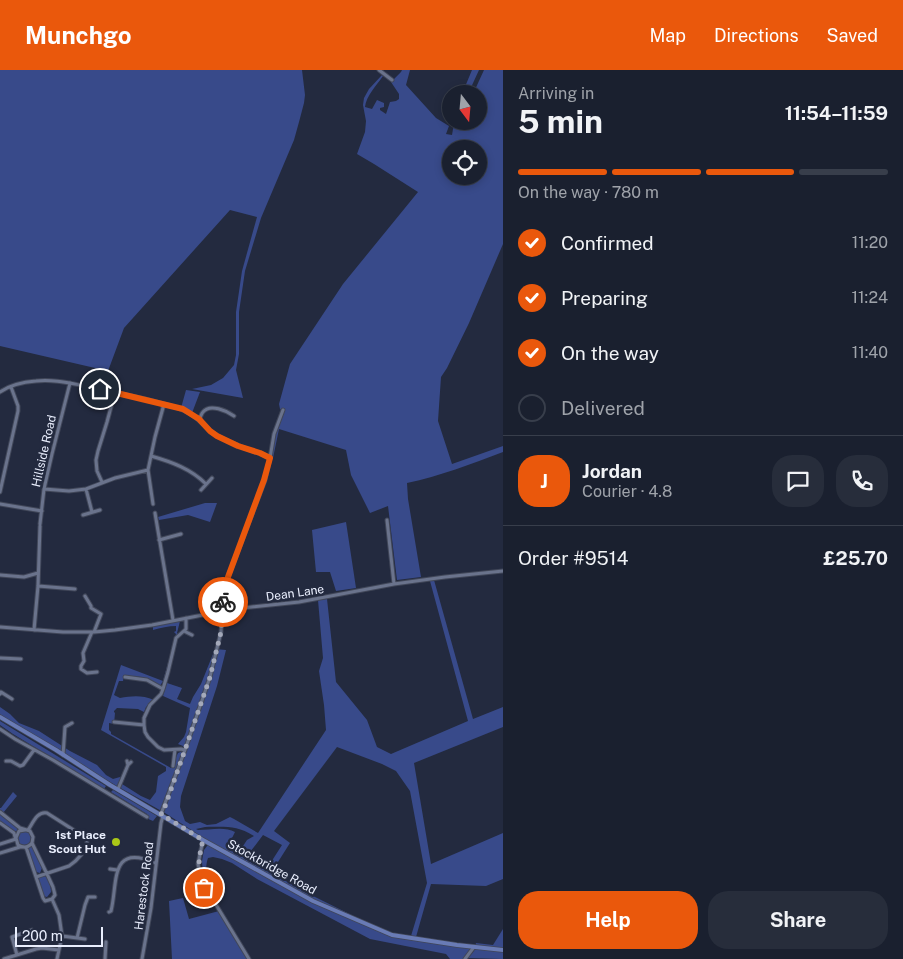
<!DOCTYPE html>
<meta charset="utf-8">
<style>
:root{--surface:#1a202f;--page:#272d3b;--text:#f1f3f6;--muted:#9fa3aa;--line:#383e4b;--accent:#ea580c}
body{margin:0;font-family:"Public Sans",sans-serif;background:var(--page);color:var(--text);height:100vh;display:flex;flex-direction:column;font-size:19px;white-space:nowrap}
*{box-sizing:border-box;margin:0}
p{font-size:16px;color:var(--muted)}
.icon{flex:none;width:28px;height:28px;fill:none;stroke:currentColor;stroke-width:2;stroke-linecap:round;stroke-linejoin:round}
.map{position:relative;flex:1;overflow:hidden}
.details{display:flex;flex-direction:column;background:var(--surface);width:400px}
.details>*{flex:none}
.needle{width:32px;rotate:164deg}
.tools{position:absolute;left:442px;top:15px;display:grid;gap:10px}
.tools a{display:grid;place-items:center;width:45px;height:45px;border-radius:50%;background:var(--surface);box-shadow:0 2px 8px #0003,0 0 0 1px var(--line);font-size:25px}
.scale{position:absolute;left:15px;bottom:12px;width:88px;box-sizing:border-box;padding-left:5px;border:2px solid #e9eefd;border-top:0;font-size:14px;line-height:18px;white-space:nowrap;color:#e9eefd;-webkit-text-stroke:4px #232a3f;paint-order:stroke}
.pin{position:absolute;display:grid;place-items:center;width:42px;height:42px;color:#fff;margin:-21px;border:2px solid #fff;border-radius:50%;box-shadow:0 1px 5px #0007}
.courier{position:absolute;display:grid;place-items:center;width:50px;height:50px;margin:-25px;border:4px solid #ea580c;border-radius:50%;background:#fff;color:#222;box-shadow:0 1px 6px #0007}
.head em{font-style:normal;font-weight:700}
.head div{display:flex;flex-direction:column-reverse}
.head{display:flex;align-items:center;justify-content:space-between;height:85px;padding:0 15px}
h1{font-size:32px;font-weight:700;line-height:38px}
.bar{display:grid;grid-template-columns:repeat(4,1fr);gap:8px 5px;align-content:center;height:60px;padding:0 15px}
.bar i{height:6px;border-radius:4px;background:var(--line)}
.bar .current{background:var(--accent)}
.bar p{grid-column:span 4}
.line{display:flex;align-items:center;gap:12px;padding:0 15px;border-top:1px solid var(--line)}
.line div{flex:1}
.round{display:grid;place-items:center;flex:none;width:52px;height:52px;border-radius:20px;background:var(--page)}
ol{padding:0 15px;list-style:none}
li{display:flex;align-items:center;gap:15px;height:55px}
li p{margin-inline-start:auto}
li .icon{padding:5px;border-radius:50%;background:var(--accent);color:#fff;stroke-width:4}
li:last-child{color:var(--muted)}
li i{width:28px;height:28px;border:2px solid var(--line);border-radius:50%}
.button{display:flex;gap:10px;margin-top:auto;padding:10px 15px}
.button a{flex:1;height:58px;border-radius:20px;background:var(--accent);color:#fff;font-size:20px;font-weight:700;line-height:58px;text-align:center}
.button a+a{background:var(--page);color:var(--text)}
header{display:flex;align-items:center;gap:30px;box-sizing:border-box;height:70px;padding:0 25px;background:var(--accent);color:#fff}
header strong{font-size:24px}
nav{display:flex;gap:28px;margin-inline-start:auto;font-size:18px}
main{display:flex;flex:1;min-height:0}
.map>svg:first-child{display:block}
.green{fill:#384a8a;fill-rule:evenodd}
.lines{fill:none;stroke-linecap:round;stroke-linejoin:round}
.minor-casing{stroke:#414759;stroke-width:5}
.major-casing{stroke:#414759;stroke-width:5.5}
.minor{stroke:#6a738c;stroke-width:3}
.major{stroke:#697bb5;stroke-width:4}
.done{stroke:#a4a9ba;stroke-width:5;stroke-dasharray:0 9}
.route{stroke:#ea580c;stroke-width:6}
.poi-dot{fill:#aac717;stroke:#232a3f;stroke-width:2}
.labels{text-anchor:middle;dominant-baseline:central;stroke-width:5;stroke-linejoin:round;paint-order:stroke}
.street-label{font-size:12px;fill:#e9eefd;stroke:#232a3f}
.poi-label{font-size:12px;font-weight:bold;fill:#e9eefd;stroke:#232a3f;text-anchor:end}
</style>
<header>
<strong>Munchgo</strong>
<nav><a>Map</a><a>Directions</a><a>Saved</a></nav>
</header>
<main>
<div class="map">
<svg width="503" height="889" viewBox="0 0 503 889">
<rect width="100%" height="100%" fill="#232a3f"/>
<path class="green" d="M 0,0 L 302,0 L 305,25 L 304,33 L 299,52 L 294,70 L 261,148 L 245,201 L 239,242 L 239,284 L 236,300 L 243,328 L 192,319 L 211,315 L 223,308 L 234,295 L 236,285 L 236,242 L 242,201 L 257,147 L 230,140 L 124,258 L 108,301 L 0,276 Z
M 402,0 L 410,0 L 406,15 L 436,48 L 449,56 L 446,64 L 452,65 L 453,59 L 456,51 L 479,51 L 479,24 L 473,24 L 484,0 L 503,0 L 503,174 L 469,253 L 447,298 L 441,307 L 438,351 L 452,394 L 503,376 L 503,382 C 471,394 440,406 407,413 L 408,429 L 421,507 L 397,510 L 388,436 L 370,443 L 351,405 L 346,380 L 279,359 L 273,388 L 270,388 L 274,364 L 282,340 L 280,339 L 279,334 L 290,294 L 343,214 L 418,122 L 374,94 L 357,84 L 365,62 L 366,51 L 363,35 L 364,28 L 369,19 L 382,5 L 383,6 C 377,15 366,26 365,37 L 372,39 L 377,30 L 384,33 L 384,37 L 380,38 L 380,40 L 386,44 L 390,32 L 396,31 L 399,29 L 399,24 L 391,12 L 401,2 ZM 451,79 L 479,79 L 479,106 L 451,106 Z
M 472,0 L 479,0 L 468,24 L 462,24 Z
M 186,320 L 200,322 L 192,343 L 181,338 Z
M 205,433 L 217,433 L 210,452 L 188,445 L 159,450 L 158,447 Z
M 346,452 L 356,518 L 336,521 L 330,502 L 316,502 L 312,460 Z
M 434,510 L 473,649 L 503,637 L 503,657 L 414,693 L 431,794 L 503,763 L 503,809 L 486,816 L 431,814 L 416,867 L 411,866 L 427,813 L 410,721 L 396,701 L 382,694 L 337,677 L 274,761 L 290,773 L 271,803 L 311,825 L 390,864 L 472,877 L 463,889 L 450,889 L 446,884 L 370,869 L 257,809 L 232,793 L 222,789 L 213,787 L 208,788 C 203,802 210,815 216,827 L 213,828 L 205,813 L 203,806 L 202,791 L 204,780 L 210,772 L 165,743 L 115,715 L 0,645 L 0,637 L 10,644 L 19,653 L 39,661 L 70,681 L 97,695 L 106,705 L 113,709 L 120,707 L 124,710 L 122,714 L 141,726 L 150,730 L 156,722 L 158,706 L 166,701 L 166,697 L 101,660 L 121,595 L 163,611 L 176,564 L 174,562 L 176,561 L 176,556 C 169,556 160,558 153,560 L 153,556 L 180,551 L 177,563 L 179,565 L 176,567 C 172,583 170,602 160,616 L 142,607 L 124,606 L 123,611 L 119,611 L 114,625 L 120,628 C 132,626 142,625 154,630 L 146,637 L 144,642 L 138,639 L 117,638 L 114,641 L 114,642 L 115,643 L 114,654 L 109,653 L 109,660 L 111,662 L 111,664 L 171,698 L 178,683 L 183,681 L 183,676 L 178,674 L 184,667 L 186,662 L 190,638 L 163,626 L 167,613 L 182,618 L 177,629 L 190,634 L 193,627 L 201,614 L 215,579 L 226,580 L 217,616 L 181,726 L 180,737 L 185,751 L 190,754 L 200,752 L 207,755 L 216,754 L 230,747 L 234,749 L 258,763 L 326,660 L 324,635 L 319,601 L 323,588 L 318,530 L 327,529 L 336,612 L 367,650 L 377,677 L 391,684 L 468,651 L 430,511 ZM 205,757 C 225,757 236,755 254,766 L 247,770 L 241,779 L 230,772 L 235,762 C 225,756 209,760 198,760 L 196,759 ZM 263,765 L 282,775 L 266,800 L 245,789 Z
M 0,651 L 106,716 L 104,719 L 13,664 L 0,655 Z
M 113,720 L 157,746 L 153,751 L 146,748 L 147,744 L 111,722 Z
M 13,722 L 17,726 L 3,743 L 0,740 L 0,738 L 1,738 Z
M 0,744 L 16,756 L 17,758 L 17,761 L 13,761 L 0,751 Z
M17 768a7 7 0 1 1 14 0a7 7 0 1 1-14 0Z
M 30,777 L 32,777 L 42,798 L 40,803 L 36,802 L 28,778 Z
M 44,805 C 49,809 51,816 51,822 L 47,827 L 43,826 L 38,808 Z
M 183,828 L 189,849 L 219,841 L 250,889 L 172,889 L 169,831 Z
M 503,859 L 503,889 L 468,888 L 474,881 L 476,873 L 493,875 Z"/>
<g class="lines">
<g class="minor-casing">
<path id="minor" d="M 379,0 L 392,10
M 0,322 C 10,315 23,312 36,311 C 52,309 69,313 85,316 C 105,320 125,325 145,329 C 158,333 173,335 185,341 C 199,347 205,359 218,366 C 235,376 253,380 270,388
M 199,349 C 201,347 201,344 203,342 C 210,333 227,341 234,346
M 151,386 C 172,392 191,399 206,414
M 102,412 L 97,401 L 96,390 L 98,381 L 107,352 L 115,322
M 44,419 L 69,421 L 86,419 L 115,408 L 148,400
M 86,419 L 92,442
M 201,420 L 212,408
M 0,422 L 18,341 L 18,336 L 11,317
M 0,434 L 42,441
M 153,434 L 148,400 L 155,367 L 164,334
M 155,443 L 173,550
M 83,445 L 100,440
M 387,450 L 394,514
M 40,454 L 44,419 L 52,384 L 70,313
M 159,470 L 181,464
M 0,505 L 24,507 L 38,503
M 38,516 L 75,519
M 85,526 L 91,536 L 91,538 L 101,544 L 94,562
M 0,557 L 63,562 L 94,562 L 115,560 L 152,555 L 233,539 L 299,532 L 394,514 L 445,507 L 503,501
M 34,560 L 38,516 L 40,456
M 184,561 L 192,565
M 92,562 L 83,583 L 84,591 L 81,596 L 81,599 L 87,603 L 97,602
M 0,588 L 21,589
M 125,607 L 147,610 L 163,619
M 0,624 L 1,622 L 12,629
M 114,652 L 144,655
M 0,659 L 15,669 L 53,690 L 147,747
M 185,680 L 181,679 L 164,680 L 158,677 L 148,667 L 145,662 L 144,655 L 144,648 L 150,635 L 161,624 L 163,619 L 168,602 L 176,568 L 186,559 L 186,548
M 63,685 L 65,657 L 72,653
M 6,691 L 11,691 L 20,696 L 23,695 L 34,680
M 127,691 L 128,695 L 131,692
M 173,696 L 175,680
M 118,719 L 128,695
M 0,742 L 20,758 L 30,761 L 33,767 L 32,773 C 28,778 23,778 18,775 L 16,768 L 19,761 L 25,760
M 161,744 L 185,680 L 210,607 L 221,562 L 223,532 L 228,507 L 265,410 L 270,388 L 274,364 L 283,340
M 0,753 L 14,763 L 15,767
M 28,760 C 33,753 37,741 47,743 L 83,766 L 87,771 C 87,780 77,791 69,796 L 36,807
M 203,770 L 198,794 L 201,810 L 249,889
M 32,773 L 47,804 L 53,817 L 55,825 L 52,829
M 0,774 L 16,769
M 26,777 L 43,828 L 45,831 L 52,829
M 0,783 L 20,777
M 110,799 L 117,800
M 52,829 L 59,845 L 62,866 L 57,889
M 109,842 L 111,841 C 118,814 109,772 155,793
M 62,866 L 85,869
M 77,868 L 85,835 L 88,827 L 95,827
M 17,885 L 12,867 L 32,860
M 4,889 L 36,879 L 42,878 L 59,880
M 105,889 L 106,872
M 142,889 L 151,838 L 161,753 L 163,746
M 465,889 L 474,877"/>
</g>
<g class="major-casing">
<path id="major" d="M 0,647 L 56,680 L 110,715 L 203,770 L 313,831 L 392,865 L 457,875 L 503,880"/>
</g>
<use href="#minor" class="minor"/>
<use href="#major" class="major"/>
</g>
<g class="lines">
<path class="done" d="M 204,818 C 196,801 199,787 203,770 L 161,744 L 163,742 L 185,680 L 210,607 L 221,562 L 223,532"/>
<path class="route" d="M 100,319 L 183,339 L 199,349 L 210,361 L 217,366 L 238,376 L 260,383 L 270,388 L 264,410 L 228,507 L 223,532"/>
</g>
<circle class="poi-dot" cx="116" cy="772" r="5"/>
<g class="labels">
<g class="street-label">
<text transform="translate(44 381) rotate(-77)">Hillside Road</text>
<text transform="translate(295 523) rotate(-8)">Dean Lane</text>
<text transform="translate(272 797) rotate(29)">Stockbridge Road</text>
<text transform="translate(144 816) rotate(-83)">Harestock Road</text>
</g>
<g class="poi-label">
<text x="106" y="765">1st Place<tspan x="106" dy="14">Scout Hut</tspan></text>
</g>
</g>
</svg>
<div class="tools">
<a><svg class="needle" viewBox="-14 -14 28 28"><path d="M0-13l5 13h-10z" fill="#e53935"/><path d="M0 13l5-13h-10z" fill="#9fa3aa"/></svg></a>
<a><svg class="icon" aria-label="locate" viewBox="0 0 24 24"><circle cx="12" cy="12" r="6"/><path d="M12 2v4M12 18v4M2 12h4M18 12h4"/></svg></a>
</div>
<div class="scale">200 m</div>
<div class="pin" style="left:204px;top:818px;background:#ea580c"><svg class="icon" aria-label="bag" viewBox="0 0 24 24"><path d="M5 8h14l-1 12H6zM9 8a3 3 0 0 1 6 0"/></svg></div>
<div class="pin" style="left:100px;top:319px;background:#1f2937"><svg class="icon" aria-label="home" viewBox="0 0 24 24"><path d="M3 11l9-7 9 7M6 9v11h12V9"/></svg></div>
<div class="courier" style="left:223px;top:532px"><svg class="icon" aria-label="bike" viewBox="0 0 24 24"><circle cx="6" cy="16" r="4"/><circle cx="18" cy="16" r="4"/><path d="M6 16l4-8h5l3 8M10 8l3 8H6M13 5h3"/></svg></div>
</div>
<section class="details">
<div class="head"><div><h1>5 min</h1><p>Arriving in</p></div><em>11:54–11:59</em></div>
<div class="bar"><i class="current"></i><i class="current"></i><i class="current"></i><i></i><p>On the way · 780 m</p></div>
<ol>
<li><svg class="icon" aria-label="check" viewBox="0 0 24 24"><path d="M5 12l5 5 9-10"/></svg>Confirmed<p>11:20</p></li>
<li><svg class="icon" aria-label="check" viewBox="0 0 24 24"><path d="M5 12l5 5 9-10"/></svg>Preparing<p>11:24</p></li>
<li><svg class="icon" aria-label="check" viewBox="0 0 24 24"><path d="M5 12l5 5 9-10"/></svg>On the way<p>11:40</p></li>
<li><i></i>Delivered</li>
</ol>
<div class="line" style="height:90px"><b class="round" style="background:var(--accent);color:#fff">J</b><div><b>Jordan</b><p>Courier · 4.8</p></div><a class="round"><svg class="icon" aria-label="chat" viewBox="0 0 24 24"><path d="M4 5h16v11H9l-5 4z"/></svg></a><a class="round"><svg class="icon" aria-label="phone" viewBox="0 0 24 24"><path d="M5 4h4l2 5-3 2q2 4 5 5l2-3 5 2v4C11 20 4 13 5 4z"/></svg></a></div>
<div class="line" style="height:65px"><div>Order #9514</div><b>£25.70</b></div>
<div class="button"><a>Help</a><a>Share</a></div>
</section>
</main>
